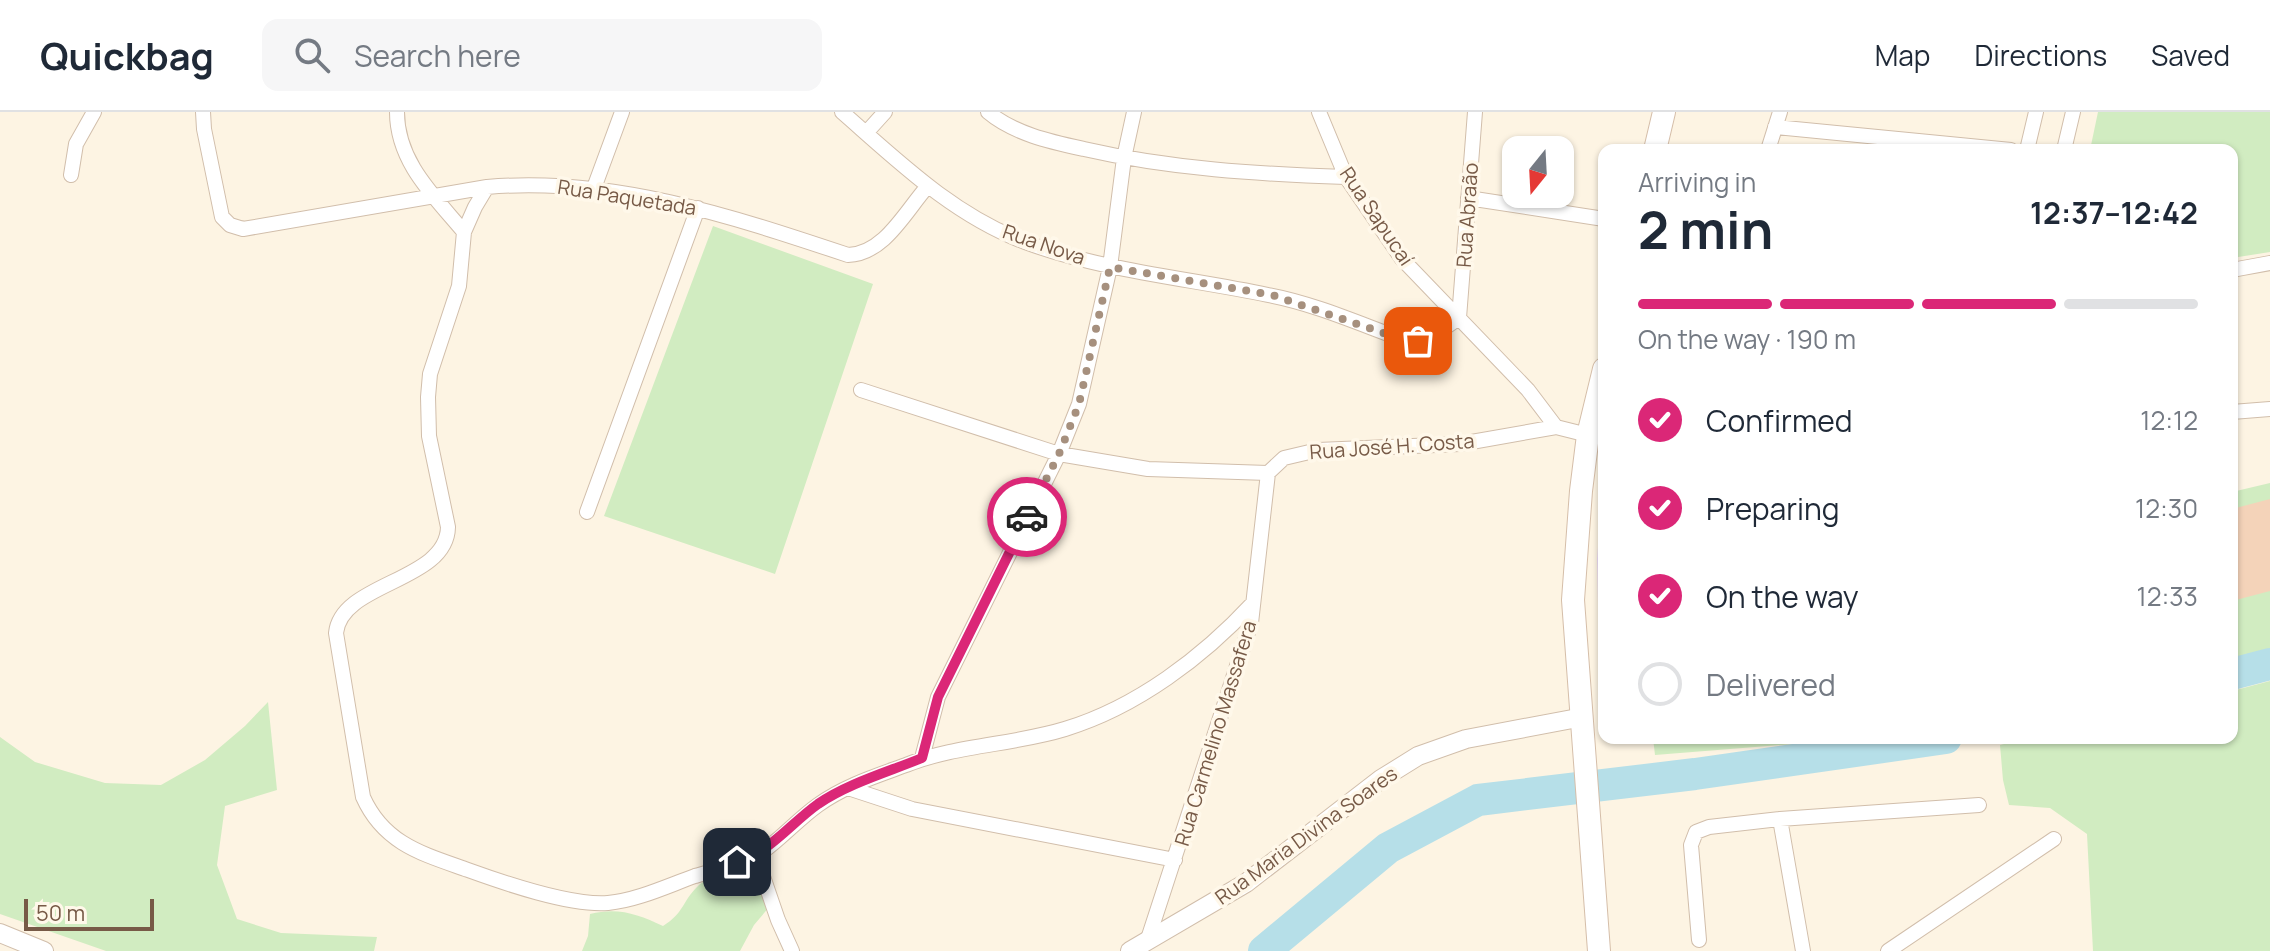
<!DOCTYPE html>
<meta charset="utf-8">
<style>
:root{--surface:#fff;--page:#f6f6f7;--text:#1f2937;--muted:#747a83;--line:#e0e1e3;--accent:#db2777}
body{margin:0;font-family:Manrope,sans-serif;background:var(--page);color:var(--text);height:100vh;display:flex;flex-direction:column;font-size:30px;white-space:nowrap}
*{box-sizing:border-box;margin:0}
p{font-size:26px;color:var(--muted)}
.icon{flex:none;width:44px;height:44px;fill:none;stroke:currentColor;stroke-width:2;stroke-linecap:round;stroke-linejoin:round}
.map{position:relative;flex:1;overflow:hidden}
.drawer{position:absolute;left:1598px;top:32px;width:640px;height:600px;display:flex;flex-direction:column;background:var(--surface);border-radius:16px;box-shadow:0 2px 6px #0004}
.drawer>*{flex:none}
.needle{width:52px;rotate:198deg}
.fabs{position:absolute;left:1502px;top:24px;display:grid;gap:16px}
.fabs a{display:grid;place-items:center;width:72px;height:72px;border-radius:16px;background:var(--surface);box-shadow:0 2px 6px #0004;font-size:40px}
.scale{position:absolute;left:24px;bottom:20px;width:130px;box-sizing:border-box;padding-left:8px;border:4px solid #775a47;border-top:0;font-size:22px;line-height:28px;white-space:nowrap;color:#775a47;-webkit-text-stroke:6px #fff8ea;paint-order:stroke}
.pin{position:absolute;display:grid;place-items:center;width:68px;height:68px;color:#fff;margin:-34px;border-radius:16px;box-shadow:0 4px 12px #0006}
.courier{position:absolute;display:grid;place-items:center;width:80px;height:80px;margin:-40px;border:6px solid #db2777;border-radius:50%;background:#fff;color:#222;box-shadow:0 2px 10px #0007}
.head em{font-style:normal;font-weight:700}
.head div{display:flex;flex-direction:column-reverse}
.head{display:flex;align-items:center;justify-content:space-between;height:136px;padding:0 40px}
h1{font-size:52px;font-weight:700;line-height:60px}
.bar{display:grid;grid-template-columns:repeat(4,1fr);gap:12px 8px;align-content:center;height:96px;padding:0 40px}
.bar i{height:10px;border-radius:6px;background:var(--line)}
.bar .current{background:var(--accent)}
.bar p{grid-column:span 4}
ol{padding:0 40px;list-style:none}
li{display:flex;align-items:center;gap:24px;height:88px}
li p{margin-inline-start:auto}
li .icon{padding:8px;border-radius:50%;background:var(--accent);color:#fff;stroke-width:4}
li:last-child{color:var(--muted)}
li i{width:44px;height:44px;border:4px solid var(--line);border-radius:50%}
header{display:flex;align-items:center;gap:48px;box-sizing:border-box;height:112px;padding:0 40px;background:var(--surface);border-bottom:2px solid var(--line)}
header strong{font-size:38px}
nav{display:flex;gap:44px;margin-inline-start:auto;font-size:28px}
.search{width:560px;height:72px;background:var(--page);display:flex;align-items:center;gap:20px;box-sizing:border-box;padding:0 28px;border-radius:16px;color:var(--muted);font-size:30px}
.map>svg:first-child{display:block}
.education{fill:#f1e0fa}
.green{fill:#d1ecc1}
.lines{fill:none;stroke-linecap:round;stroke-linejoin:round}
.river{stroke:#b6dfe8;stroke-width:32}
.building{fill:#f4d3b9}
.minor-casing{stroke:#d1beab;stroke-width:16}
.tertiary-casing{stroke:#d1beab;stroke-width:20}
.secondary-casing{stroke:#d5bea9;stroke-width:24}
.minor{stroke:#fff;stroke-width:14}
.tertiary{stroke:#fff;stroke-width:18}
.secondary{stroke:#fff;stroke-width:22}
.done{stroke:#a6907e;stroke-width:8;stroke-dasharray:0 14.4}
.route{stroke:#db2777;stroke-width:10}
.labels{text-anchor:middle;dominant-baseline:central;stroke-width:7;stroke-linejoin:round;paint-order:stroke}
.street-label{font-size:20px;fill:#775a47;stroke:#fff8ea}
</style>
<header>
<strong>Quickbag</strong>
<div class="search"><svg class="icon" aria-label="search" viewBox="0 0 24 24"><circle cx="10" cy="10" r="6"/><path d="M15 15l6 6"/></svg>Search here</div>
<nav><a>Map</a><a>Directions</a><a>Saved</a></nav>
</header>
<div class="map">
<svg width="2270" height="839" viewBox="0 0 2270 839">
<rect width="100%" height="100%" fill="#fdf4e3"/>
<path class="education" d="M 1604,363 L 1604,579 L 1600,579 L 1597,447 Z"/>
<path class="green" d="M 2098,0 L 2270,0 L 2270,140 L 2232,146 L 2232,38 L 2090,38 Z
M 713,114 L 873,172 L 775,462 L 604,404 Z
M 2270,371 L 2270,541 L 2232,551 L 2232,380 Z
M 2270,569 L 2270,839 L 2093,839 L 2087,722 L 2050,696 L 2009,693 L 2003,668 L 2000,633 L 2028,626 L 2232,626 L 2232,579 Z
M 268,590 L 277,678 L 225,694 L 217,753 L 237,807 L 281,821 L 377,825 L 374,839 L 106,839 L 0,802 L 0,625 L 35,650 L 105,671 L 161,673 L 205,648 L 245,614 Z
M 1653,626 L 1870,626 L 1655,643 Z
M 758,755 L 770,794 L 754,813 L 740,839 L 582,839 L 588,824 L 590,802 C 618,795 638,802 663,814 C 684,801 682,790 697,775 C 710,761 740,758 758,755 Z"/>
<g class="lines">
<path class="river" d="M 2232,562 L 2270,552
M 1264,839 L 1388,736 L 1478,688 L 1695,662 L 1946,626"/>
</g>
<path class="building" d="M 2270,387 L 2270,479 L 2232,489 L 2232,397 Z"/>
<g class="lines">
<g class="minor-casing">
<path id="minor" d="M 203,0 L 204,17 L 222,105 L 230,113 L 243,117 L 487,75
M 397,0 C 397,50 434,84 464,120
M 842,0 C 898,49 953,103 1025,130 C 1103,159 1187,166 1268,183 C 1316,192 1362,213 1407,229 C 1429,230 1442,217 1459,206 L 1475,0
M 988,0 C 1014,22 1052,30 1084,37 C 1171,57 1258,62 1346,65
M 1319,0 L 1346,65 L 1402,147 L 1528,278 L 1556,315 L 1588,323
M 1775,15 L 2011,38
M 866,21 L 885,0
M 1768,38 L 1780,0
M 2027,38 L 2036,0
M 2064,38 L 2073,0
M 71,63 L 76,32 L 94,0
M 927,75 C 905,100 884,142 848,143 C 731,104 611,64 487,75 L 475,95 L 464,120 L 459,174 L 430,262 L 428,285 L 429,324 L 448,415 C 447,470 341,470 336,521 L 363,685 C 384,732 423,742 468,758 C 504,771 570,794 608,791 C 638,788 667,774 695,764 C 714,758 740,754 758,743 C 779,729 797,708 818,693 C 844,674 876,664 906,653 C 956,633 1013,633 1065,617 C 1137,595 1203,545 1253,491
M 594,76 L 622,0
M 1468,86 L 1604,107
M 2232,158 L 2270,151
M 861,278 L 1059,342 L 1148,357 L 1268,361 L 1284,346 L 1318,338 L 1460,332 L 1556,315
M 2232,300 L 2270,297
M 587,400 L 698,96
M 922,646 L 938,585 L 1059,342 L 1079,292 L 1110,155 L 1124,46 L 1134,0
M 848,676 L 912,697 L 1175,748
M 1780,707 L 1803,839
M 756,744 L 778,808 L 792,839
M 1699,828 L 1691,733 L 1696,720 L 1709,715 L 1780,707 L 1979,693
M 1147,830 L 1251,511 L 1268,361
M 1888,839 L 2054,727"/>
</g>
<g class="tertiary-casing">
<path id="tertiary" d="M 0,821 L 44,839
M 1130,839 L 1246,771 L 1381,667 L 1418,644 L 1466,627 L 1583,605"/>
</g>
<g class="secondary-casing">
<path id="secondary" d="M 1655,38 L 1664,0
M 1599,839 L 1573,488 L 1581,379 L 1588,323 L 1604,257"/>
</g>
<use href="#minor" class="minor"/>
<use href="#tertiary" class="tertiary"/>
<use href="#secondary" class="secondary"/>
</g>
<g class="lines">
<path class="done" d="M 1027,405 L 1059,342 L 1079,292 L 1110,155 L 1272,183 L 1407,229 L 1418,229"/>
<path class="route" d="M 737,750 C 770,740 790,712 818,692 C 849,671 888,660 922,646 L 938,585 L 1027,405"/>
</g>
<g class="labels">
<g class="street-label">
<text transform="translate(627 85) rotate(9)">Rua Paquetada</text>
<text transform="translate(1467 103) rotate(-86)">Rua Abraão</text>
<text transform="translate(1377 104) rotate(56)">Rua Sapucaí</text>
<text transform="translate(1044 132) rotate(19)">Rua Nova</text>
<text transform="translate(1392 334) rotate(-4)">Rua José H. Costa</text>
<text transform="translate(1215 621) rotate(-73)">Rua Carmelino Massafera</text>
<text transform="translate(1306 723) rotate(-36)">Rua Maria Divina Soares</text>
</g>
</g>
</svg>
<div class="fabs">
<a><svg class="needle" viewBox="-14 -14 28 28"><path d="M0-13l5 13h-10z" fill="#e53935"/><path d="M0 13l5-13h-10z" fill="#747a83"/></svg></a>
</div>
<div class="scale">50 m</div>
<div class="pin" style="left:1418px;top:229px;background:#ea580c"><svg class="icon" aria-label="bag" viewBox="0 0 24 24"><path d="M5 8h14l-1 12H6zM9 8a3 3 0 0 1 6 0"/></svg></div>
<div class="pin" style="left:737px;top:750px;background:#1f2937"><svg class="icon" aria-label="home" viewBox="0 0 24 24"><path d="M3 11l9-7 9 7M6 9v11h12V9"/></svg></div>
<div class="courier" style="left:1027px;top:405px"><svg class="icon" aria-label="car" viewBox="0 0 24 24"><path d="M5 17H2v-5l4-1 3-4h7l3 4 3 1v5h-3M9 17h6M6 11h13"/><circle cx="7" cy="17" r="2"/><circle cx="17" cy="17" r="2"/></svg></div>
<section class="drawer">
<div class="head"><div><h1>2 min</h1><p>Arriving in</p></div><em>12:37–12:42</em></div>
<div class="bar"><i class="current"></i><i class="current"></i><i class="current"></i><i></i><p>On the way · 190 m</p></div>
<ol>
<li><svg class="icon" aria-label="check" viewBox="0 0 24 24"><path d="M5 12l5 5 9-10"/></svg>Confirmed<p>12:12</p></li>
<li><svg class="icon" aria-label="check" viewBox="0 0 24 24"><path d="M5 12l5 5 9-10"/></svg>Preparing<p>12:30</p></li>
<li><svg class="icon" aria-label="check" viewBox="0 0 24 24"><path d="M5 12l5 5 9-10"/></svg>On the way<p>12:33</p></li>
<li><i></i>Delivered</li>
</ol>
</section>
</div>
